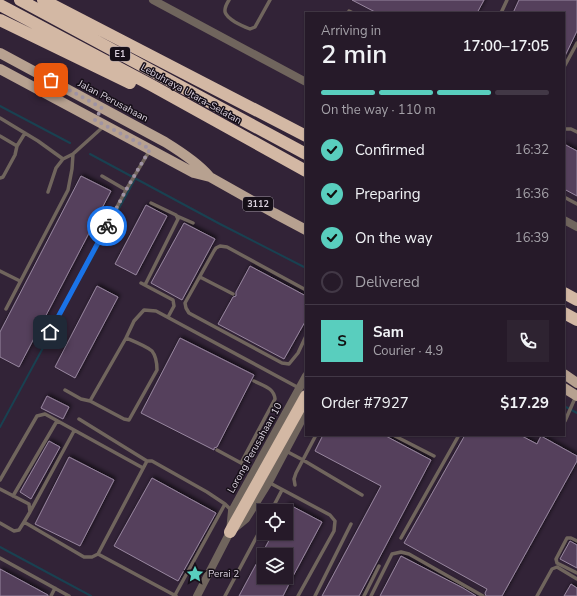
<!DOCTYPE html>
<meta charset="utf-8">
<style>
:root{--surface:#261a29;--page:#2e2331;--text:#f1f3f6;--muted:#a4a1a8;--line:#423846;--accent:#59cebe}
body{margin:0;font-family:"Nunito Sans",sans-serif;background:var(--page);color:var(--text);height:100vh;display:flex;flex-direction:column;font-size:15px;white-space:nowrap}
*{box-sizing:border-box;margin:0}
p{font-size:13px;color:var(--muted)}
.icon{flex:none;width:22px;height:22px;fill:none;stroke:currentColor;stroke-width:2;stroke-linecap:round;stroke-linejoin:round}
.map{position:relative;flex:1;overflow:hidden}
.sheet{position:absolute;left:305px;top:12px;width:260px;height:424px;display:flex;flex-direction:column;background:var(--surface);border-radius:0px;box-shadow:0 1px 3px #0004,0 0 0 1px var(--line)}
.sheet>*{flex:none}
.controls{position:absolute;left:257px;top:504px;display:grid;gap:8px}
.controls a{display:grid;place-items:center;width:36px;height:36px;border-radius:0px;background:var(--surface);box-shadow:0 1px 3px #0004,0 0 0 1px var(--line);font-size:20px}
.pin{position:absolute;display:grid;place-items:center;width:34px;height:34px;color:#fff;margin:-17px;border-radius:8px;box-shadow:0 2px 6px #0006}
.courier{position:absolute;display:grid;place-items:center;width:40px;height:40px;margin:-20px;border:3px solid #1a73e8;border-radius:50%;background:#fff;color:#222;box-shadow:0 1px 5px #0007}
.overview em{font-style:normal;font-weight:600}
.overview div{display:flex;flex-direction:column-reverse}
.overview{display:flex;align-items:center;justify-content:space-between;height:68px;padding:0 16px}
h1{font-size:26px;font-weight:600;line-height:30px}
.bar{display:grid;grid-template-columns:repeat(4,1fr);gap:6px 4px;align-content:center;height:48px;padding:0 16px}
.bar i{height:5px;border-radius:3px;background:var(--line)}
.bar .current{background:var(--accent)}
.bar p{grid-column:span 4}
.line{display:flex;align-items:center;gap:10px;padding:0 16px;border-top:1px solid var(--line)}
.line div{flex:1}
.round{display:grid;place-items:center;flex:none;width:42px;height:42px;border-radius:0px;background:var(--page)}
ol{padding:0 16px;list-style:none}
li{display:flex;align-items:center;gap:12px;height:44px}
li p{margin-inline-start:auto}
li .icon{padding:4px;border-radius:50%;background:var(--accent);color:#111;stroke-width:4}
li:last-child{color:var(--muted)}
li i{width:22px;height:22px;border:2px solid var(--line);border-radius:50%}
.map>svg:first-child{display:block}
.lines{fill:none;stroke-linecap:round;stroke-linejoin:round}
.stream{stroke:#194151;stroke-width:2}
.building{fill:#54405c;stroke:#98869f;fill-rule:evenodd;filter:url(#shadow)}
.service{stroke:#70655d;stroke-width:3.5}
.tertiary{stroke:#70655d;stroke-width:8}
.primary{stroke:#b7a190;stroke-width:10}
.motorway{stroke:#d3b8a4;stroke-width:12}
.done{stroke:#9f93a3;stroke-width:4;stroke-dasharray:0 7.2}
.route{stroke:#1a73e8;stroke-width:5}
.labels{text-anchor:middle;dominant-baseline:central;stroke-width:3;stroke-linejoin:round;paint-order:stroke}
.shield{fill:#160f18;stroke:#9e96a2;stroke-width:1}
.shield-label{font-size:9px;font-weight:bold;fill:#d9d0dd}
.street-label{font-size:10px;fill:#d9d0dd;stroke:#160f18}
.poi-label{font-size:10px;fill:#d9d0dd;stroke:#160f18;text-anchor:start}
</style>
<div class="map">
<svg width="577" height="596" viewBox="0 0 577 596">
<defs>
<filter id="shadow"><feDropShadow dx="2" dy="-2" stdDeviation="2" flood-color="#0009"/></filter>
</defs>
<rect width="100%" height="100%" fill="#322337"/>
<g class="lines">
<path class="stream" d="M 0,106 L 70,143
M 90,154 L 220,224 L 306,268
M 83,274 L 135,179
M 564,406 L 577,413
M 0,427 L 51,333
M 0,547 L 91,596"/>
</g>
<path class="building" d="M 352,0 L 484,0 L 477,13 L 377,13 Z
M 519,0 L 577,0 L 577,31 L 564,58 L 564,13 L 513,13 Z
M 564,144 L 577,151 L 577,196 L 564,189 Z
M 81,176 L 111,191 L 19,367 L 0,357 L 0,332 Z
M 146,205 L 167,216 L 136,275 L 115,264 Z
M 184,223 L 215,239 L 182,300 L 151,283 Z
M 250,266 L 306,296 L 306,320 L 284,359 L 218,324 L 233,297 L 236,296 L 236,292 Z
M 97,286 L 118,297 L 75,378 L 55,367 Z
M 180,338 L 254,375 L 217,447 L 214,448 L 214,450 L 141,413 Z
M 47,396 L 69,407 L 63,419 L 41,408 Z
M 323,435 L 384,435 L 431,460 L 359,596 L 322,596 L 381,486 L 315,451 Z
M 465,435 L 520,435 L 537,444 L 541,436 L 577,456 L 577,461 L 502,596 L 486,596 L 485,593 L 487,589 L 404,543 Z
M 49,441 L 60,447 L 31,499 L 20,492 Z
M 69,457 L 114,480 L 80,546 L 35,524 Z
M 152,478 L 216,513 L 178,581 L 114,546 Z
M 288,504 L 322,522 L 292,578 L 283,596 L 239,596 L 273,533 L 286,533 L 286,508 ZM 264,555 L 286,555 L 286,577 L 264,577 Z
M 570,541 L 577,545 L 577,568 L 560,559 Z
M 401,556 L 463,588 L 476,596 L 380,596 Z
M 0,569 L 48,595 L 48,596 L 0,596 Z
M 571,584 L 577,588 L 577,596 L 564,596 Z"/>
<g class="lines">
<path class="service" d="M 229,0 C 222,11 224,15 235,22 C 240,25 245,27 250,29 L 255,27 L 270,0
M 349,11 L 353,13
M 501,13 L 507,0
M 564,67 L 577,43
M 0,118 L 38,141 L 63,159 L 73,154 L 104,126
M 564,129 L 571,129 L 577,132
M 0,136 L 17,146
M 102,176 L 126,190
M 0,178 L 3,177 L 15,155 L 17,146 L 25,133
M 48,192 L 56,168 L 63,159
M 564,197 L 577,204
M 177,216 L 193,223
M 0,271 L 20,281
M 200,277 L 233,294
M 141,283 L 173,300 L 174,306 L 168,317
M 145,285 L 178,219 L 176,215 L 151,203
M 306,290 L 227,247 L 220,246 L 216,248 L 214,251 L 185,303 L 186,308 L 189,313 L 282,363 L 289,364 L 298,353 L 306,336
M 6,309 L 68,190 L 72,169 L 73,154
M 50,332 L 126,190 L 150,150
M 65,390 L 81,399 L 90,401 L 126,338
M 90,401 L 124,419 L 129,420 L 157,370 C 157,364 156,356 152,351 C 146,346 133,341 126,338 L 134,321 L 144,310 L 156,311 L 299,388
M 79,419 L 147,461
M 564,421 L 565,421 L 576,396
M 393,435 L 434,456
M 217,450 L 241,463 L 252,472
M 286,451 L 303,460 L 362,495
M 241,463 L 275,399 C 274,388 264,386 254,381
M 0,480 L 37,416 L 45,414 L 143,468
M 270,483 L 330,515 L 335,521 L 334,531 L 298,596
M 295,485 L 294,479 L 296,473 L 316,435
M 0,489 L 29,504 L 30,512 L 24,522 L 84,557 L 92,557 L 98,554 L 147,461 L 152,461 L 207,492 L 225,504 L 231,510
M 13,496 L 57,421
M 271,511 L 282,490
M 30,512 L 74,431
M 0,523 L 14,531 L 19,530 L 24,522
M 401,538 L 459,435
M 577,541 L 571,538 L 567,538 L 556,559 L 557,563 L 577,573
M 98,554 L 176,596
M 0,558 L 69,596
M 175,595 L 225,504
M 51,596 L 55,588
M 225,596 L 264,523
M 315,596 L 351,524
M 364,596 L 379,566
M 371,596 L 392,554 L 401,552 L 409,554 L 483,596
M 537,596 L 552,569 L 557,567 L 577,579"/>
<path class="tertiary" d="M 153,0 L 306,82
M 564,220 L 577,227
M 235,528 L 246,519 L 269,482 L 306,412
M 197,596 L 230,532 L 232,511 L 306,376"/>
<path class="primary" d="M 0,53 L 165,142 C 178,150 199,164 209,176
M 0,69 L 194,173 L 210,177 L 274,213 L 306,230
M 564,374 L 577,383
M 564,388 L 577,396"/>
<path class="motorway" d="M 20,0 L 306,154
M 43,0 L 306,136
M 0,5 L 151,85 L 306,171
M 0,20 L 130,83
M 564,293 L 577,300
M 564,313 L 577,320
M 230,532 L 306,396"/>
</g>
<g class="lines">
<path class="done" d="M 51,80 L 102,108 L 95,120 L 150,149 L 126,190 L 107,226"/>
<path class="route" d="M 50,332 L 107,226"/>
</g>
<defs>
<g id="sight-bare" transform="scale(1.38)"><path d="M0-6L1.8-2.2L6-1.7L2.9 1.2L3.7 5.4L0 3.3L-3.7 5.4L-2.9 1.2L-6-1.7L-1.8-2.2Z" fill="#59cebe" stroke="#160f18" stroke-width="2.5" paint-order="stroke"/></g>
</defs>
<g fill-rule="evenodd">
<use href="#sight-bare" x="195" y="574"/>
</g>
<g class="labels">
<g class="shield">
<rect x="110" y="47" width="20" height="14" rx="3"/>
<rect x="243" y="197" width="30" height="14" rx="3"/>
</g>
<g class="shield-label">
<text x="120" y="54">E1</text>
<text x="258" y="204">3112</text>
</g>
<g class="street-label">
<text transform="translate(191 94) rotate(29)">Lebuhraya Utara–Selatan</text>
<text transform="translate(113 101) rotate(28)">Jalan Perusahaan</text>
<text transform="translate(255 448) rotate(-61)">Lorong Perusahaan 10</text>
</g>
<g class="poi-label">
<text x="208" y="574">Perai 2</text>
</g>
</g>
</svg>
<div class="controls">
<a><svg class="icon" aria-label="locate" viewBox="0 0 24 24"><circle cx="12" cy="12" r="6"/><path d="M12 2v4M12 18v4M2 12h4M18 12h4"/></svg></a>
<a><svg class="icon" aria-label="layers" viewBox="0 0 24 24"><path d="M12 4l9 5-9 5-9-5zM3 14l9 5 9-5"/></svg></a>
</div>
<div class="pin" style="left:51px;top:80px;background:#ea580c"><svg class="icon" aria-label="bag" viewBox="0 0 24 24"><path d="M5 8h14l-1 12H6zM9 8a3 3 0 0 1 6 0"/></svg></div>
<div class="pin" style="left:50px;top:332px;background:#1f2937"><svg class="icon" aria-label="home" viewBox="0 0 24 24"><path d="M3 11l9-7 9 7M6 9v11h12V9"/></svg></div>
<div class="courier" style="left:107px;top:226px"><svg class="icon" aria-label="bike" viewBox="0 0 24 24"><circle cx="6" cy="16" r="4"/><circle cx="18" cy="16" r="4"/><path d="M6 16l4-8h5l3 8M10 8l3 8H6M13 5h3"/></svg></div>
<section class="sheet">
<div class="overview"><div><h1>2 min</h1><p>Arriving in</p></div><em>17:00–17:05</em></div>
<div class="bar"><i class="current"></i><i class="current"></i><i class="current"></i><i></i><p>On the way · 110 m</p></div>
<ol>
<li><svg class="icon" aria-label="check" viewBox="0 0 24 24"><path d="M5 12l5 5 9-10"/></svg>Confirmed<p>16:32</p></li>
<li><svg class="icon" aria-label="check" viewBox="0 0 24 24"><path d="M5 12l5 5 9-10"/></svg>Preparing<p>16:36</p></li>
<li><svg class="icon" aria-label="check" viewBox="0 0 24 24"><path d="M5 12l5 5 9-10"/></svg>On the way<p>16:39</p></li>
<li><i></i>Delivered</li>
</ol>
<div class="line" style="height:72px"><b class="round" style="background:var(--accent);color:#111">S</b><div><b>Sam</b><p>Courier · 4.9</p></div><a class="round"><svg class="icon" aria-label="phone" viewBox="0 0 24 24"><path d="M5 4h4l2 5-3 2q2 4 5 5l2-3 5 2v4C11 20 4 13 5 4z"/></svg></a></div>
<div class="line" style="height:52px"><div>Order #7927</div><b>$17.29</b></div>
</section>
</div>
